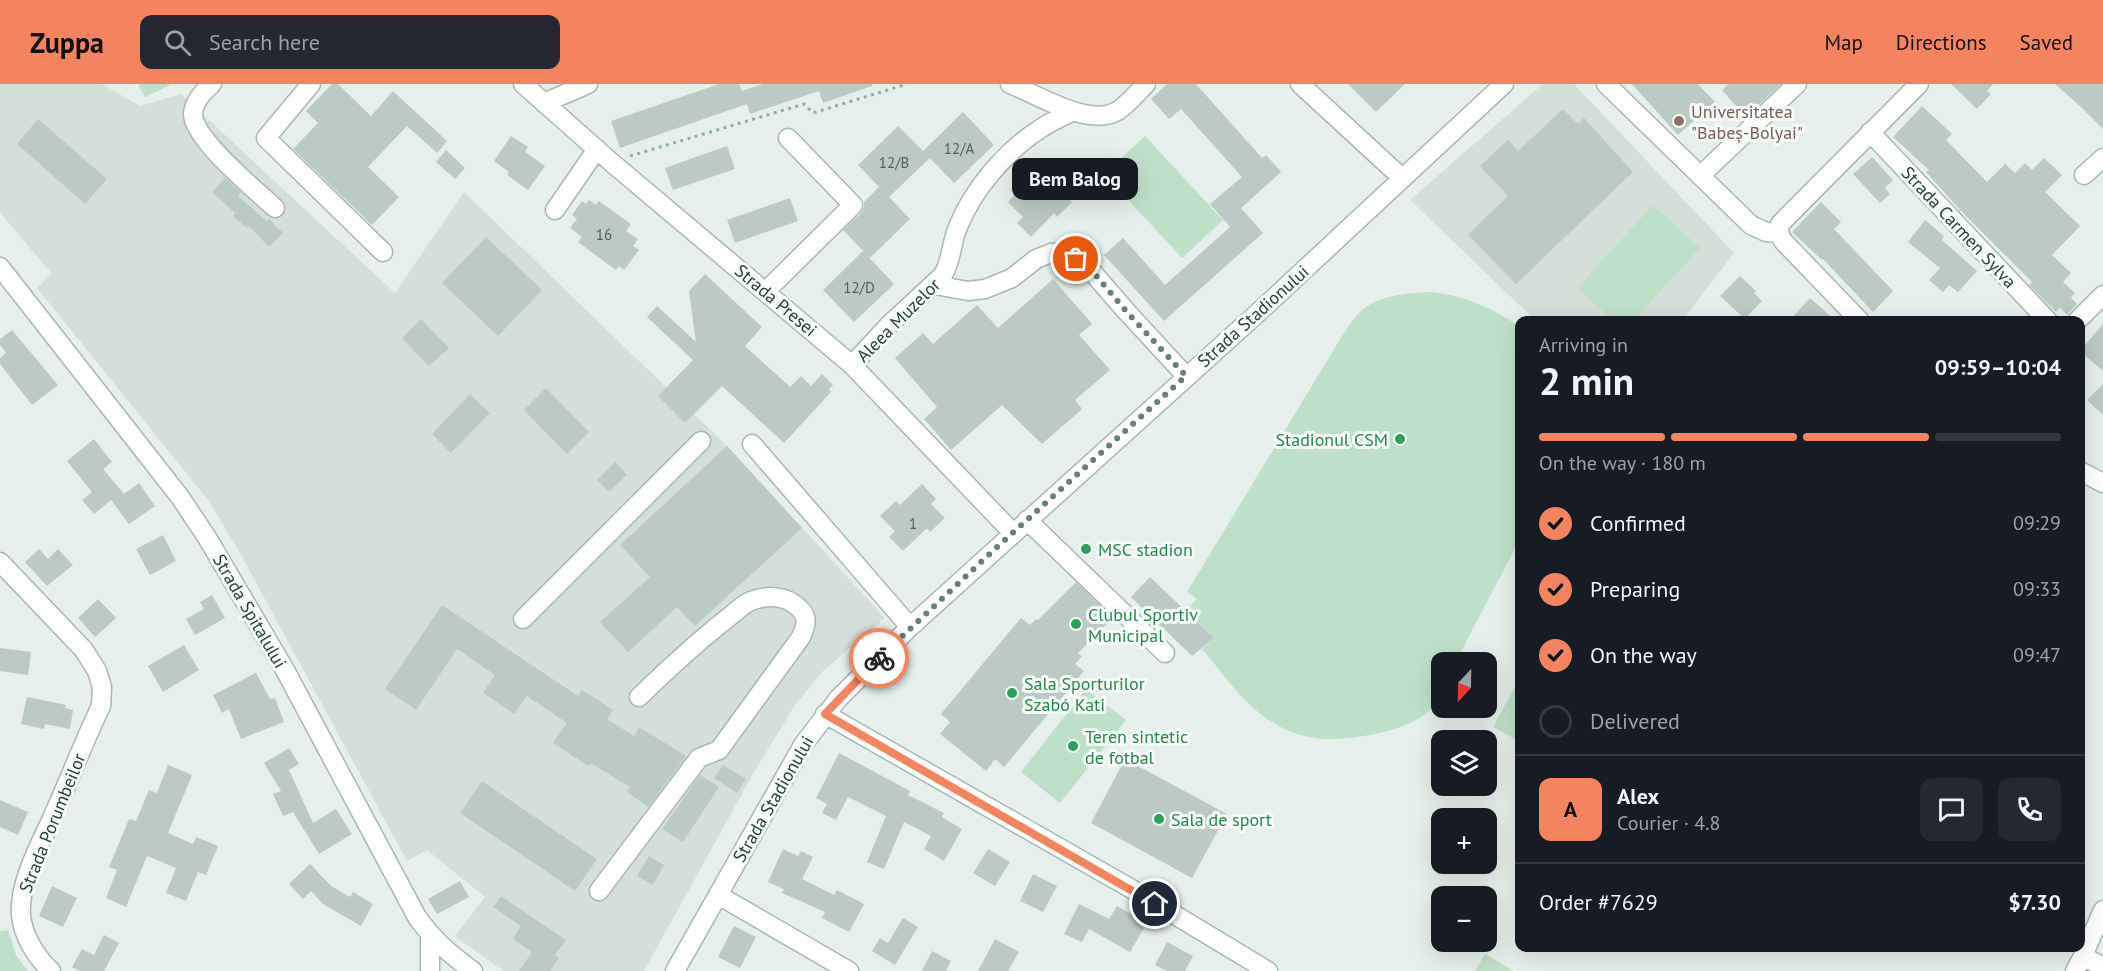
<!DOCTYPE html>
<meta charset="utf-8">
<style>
:root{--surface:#171b24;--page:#242831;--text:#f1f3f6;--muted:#9ea1a6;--line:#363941;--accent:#f4845f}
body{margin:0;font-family:"PT Sans",sans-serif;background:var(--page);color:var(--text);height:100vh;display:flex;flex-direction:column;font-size:22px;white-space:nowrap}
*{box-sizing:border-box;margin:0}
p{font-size:20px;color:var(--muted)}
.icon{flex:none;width:33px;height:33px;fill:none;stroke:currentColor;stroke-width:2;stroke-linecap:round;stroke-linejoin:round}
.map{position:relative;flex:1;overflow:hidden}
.drawer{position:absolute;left:1515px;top:232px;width:570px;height:636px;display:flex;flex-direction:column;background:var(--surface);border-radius:12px;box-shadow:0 6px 24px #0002}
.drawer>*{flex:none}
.needle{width:39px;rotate:202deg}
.tools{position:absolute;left:1431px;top:568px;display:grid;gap:12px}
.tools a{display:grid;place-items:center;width:66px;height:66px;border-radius:12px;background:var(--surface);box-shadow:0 6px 24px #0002;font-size:30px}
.pin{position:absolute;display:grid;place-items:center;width:51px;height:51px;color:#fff;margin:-26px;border:3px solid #fff;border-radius:50%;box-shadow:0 2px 6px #0007}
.courier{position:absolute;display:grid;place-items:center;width:60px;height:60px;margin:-30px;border:4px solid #f4845f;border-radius:50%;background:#fff;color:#222;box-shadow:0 2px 8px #0007}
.bubble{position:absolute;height:42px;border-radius:12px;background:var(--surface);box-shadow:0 6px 24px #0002;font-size:20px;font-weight:700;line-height:42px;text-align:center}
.summary em{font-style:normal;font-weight:700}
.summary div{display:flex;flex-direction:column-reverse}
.summary{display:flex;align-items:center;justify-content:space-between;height:102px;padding:0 24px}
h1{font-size:39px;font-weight:700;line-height:45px}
.bar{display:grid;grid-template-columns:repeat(4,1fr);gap:9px 6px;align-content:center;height:72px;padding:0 24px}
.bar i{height:8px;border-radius:4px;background:var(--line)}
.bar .active{background:var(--accent)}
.bar p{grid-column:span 4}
.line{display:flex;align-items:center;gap:15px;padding:0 24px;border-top:2px solid var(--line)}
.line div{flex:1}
.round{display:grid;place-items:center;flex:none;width:63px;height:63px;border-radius:12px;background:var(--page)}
ol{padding:0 24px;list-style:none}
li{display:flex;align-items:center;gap:18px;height:66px}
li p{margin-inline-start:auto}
li .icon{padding:6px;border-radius:50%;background:var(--accent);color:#111;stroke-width:4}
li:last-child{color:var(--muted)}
li i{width:33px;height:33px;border:3px solid var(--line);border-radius:50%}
header{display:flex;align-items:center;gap:36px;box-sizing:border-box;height:84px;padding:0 30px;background:var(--accent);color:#111}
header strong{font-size:28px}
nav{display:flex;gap:33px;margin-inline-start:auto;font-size:21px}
.search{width:420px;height:54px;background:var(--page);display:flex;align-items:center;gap:15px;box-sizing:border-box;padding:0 21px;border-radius:12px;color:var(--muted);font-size:22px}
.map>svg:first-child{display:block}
.built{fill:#d4dfda}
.green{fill:#bfe0c8}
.building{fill:#bbcac4}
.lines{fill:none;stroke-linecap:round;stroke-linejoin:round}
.minor-casing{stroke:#a8b8b2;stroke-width:21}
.path{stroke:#86b3a5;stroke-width:3;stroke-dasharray:3 4.5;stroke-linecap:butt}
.minor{stroke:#fff;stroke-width:18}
.done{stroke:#687f78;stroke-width:6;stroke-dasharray:0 10.8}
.route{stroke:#f4845f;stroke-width:8}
.education-dot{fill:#8d6e63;stroke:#f7fbf9;stroke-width:2}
.leisure-dot{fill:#2e9e5b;stroke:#f7fbf9;stroke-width:2}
.labels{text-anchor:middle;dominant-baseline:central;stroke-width:6;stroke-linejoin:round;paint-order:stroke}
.number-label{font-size:15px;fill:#4a645c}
.education-label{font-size:18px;fill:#785e54;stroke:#f7fbf9;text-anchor:start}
.street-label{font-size:18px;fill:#24423a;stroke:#f7fbf9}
.leisure-label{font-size:18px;fill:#27864d;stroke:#f7fbf9;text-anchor:start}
</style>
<header>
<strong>Zuppa</strong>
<div class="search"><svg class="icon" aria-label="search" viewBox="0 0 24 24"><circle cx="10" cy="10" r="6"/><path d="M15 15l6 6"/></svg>Search here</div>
<nav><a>Map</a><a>Directions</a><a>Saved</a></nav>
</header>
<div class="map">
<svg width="2103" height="887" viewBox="0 0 2103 887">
<rect width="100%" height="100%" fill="#e6efeb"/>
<path class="built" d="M 0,0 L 102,0 L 140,22 L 181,10 L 395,209 L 464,108 L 727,362 L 885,534 L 823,587 L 795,621 L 754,688 L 644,887 L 503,887 L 455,852 L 485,813 L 427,766 L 407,777 L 240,469 L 208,416 L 37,204 L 52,190 L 0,129 Z
M 1543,0 L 1574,0 L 1734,169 L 1682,237 L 1536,237 L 1410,116 Z"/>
<path class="green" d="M 138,0 L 172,0 L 145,13 Z
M 1145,52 L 1223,136 L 1182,174 L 1104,90 Z
M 1653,121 L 1700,164 L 1633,237 L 1614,237 L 1577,204 Z
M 1431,208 C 1465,212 1491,223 1519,242 L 1519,457 L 1455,579 L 1442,579 C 1441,595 1443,609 1432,623 C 1415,647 1352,656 1324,655 C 1306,654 1287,648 1272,638 C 1243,620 1224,590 1202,565 L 1214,554 L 1186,527 L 1197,515 L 1187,508 L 1342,252 C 1347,245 1352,236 1359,229 C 1377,211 1407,209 1431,208 Z
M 1519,595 L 1519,657 L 1493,643 Z
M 1086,605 L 1126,636 L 1060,719 L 1021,688 Z
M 8,846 L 16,871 L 28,887 L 0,887 L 0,847 Z
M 1485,870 L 1514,887 L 1475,887 Z"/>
<path class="building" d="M 332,0 L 338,0 L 371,32 L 393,7 L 447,57 L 437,69 L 407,42 L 368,83 L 399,113 L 372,141 L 293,65 L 318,39 L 306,27 Z
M 719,0 L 739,0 L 742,7 L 763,0 L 872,0 L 872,2 L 823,19 L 819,7 L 750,30 L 747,20 L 620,64 L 611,37 Z
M 1167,0 L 1196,0 L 1262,74 L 1266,71 L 1281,88 L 1241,124 L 1263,149 L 1164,237 L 1104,171 L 1123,154 L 1165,201 L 1230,143 L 1210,120 L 1242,93 L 1181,25 L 1169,35 L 1151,15 Z
M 1348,0 L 1405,0 L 1376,28 Z
M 1632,0 L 1698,0 L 1715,18 L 1678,51 Z
M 1729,0 L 1781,0 L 1746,33 L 1722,6 Z
M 1951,0 L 1993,0 L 1987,7 L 1991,10 L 1977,25 Z
M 2055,0 L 2103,0 L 2103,45 L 2081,23 Z
M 1922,22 L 1952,50 L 1946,56 L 1987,98 L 2005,80 L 2015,89 L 2025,79 L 2032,86 L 2044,74 L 2062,91 L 2045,108 L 2080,142 L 2052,171 L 2071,189 L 2063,198 L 2075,209 L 2071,214 L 2077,220 L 2067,231 L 2060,224 L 2056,228 L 2029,201 L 2032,198 L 1961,127 L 1926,88 L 1929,86 L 1893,53 Z
M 1563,25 L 1578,40 L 1584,34 L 1633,88 L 1516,200 L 1468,151 L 1508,112 L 1480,82 L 1508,56 L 1518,67 Z
M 963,28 L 994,61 L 954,99 L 923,67 Z
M 38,35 L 107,95 L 85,120 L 17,60 Z
M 898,42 L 930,74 L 889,113 L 910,135 L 870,174 L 843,146 L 861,129 L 864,123 L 864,118 L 879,103 L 858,81 Z
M 511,52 L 528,63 L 525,68 L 545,82 L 528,106 L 507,91 L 509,88 L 494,77 Z
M 727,62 L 735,85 L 673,106 L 665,84 Z
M 446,66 L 465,84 L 455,95 L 436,78 Z
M 1872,73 L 1893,96 L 1885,104 L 1890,110 L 1880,119 L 1853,90 Z
M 1048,85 L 1063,100 L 1058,104 L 1072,118 L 1057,133 L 1054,129 L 1031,153 L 1017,139 L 1023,133 L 1008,118 L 1023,102 L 1027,107 Z
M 225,94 L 241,108 L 238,112 L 267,137 L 269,135 L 283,149 L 269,163 L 249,142 L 247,144 L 233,132 L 235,129 L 212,108 Z
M 790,114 L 798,137 L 735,159 L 727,136 Z
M 589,116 L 596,121 L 599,117 L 631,140 L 626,147 L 638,155 L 633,162 L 639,166 L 624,186 L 619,182 L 616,186 L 578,158 L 582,153 L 570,144 L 577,135 L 572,131 L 582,117 L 586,120 Z
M 1821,118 L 1841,138 L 1834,145 L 1893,207 L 1873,228 L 1823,175 L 1822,176 L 1792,148 Z
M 1925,136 L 1944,152 L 1942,156 L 1977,187 L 1958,208 L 1949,201 L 1943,208 L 1929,196 L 1940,184 L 1908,158 Z
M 486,153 L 542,206 L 498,252 L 442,199 Z
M 863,167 L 894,200 L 854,238 L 823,206 Z
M 705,190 L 762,243 L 745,262 L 790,303 L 801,292 L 811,302 L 822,290 L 833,301 L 829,305 L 831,308 L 784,359 L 722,302 L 685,339 L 658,312 L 693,276 L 647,233 L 657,222 L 696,258 L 689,207 Z
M 1740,192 L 1756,207 L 1754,209 L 1762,217 L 1745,235 L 1720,212 Z
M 1053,195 L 1092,240 L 1079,251 L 1110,286 L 1075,316 L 1082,325 L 1042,360 L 1002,321 L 951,366 L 924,335 L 937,323 L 895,274 L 923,249 L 933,260 L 977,221 L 998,244 Z
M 1810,214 L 1836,237 L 1789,237 Z
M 421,235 L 449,264 L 429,282 L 402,254 Z
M 2103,240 L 2103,287 L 2080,267 Z
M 12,246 L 58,301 L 32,321 L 0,280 L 0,274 L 6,269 L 0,261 L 0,255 Z
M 2103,300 L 2103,331 L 2087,316 Z
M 546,304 L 589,348 L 567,370 L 524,326 Z
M 470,310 L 490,329 L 451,369 L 432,350 Z
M 94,355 L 112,378 L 103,385 L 124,410 L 139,399 L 155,422 L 129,440 L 111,416 L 94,430 L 82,416 L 92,408 L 67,377 Z
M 727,362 L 802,444 L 695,542 L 677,523 L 628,568 L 600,538 L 650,493 L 620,461 Z
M 615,378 L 627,391 L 609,408 L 597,396 Z
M 922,400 L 936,415 L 931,420 L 945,434 L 930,448 L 927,444 L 903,467 L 889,453 L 895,447 L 880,432 L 896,417 L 900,421 Z
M 163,451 L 176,477 L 150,491 L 136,465 Z
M 39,465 L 48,475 L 58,465 L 73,481 L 47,502 L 25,478 Z
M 1150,493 L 1214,554 L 1192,572 L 1131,513 Z
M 1076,498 L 1113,534 L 1078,569 L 1082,572 L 1075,580 L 1084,587 L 1004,683 L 995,675 L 986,687 L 940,650 L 950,638 L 941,630 L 1021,534 L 1030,541 L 1036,535 L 1038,536 Z
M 212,511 L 225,534 L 195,551 L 186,535 L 204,525 L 200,518 Z
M 98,515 L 116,534 L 95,553 L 78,534 Z
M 442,521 L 578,612 L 582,606 L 613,626 L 607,635 L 634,652 L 639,643 L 686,672 L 648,723 L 627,708 L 630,703 L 590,679 L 588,682 L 553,659 L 567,639 L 527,612 L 514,630 L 483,609 L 495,591 L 457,565 L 416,626 L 385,605 Z
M 184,561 L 199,586 L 163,608 L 148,582 Z
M 0,564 L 31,568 L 28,591 L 0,587 Z
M 256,589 L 270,615 L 275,614 L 284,638 L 241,655 L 229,625 L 222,629 L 213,611 Z
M 27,613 L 66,621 L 65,624 L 73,626 L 70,645 L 45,640 L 44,645 L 21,640 Z
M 289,664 L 299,680 L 289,686 L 313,739 L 336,725 L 352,750 L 319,770 L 293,728 L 283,732 L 273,710 L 281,707 L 264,679 Z
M 839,669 L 910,707 L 908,711 L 944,729 L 942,733 L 962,745 L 944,777 L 924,765 L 931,752 L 904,738 L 884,785 L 867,778 L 886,732 L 848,713 L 836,736 L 822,729 L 827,720 L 816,714 Z
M 1125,675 L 1227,730 L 1192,794 L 1091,739 Z
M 168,681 L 192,691 L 168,749 L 193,760 L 196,753 L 218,762 L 206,791 L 198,788 L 186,817 L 166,809 L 176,784 L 147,772 L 126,823 L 106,814 L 117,786 L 109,783 L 129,735 L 136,737 L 149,706 L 157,709 Z
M 723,681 L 746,695 L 737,709 L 714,694 Z
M 700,691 L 719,703 L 683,758 L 662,745 Z
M 482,697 L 597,775 L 575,807 L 460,729 Z
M 0,716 L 28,728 L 18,751 L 0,743 Z
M 783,765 L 798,772 L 801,767 L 813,773 L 802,795 L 834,811 L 837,806 L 864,820 L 849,848 L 822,834 L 825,828 L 782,809 L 784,805 L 768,798 Z
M 988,765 L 1010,778 L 995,802 L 973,789 Z
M 649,772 L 664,781 L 653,801 L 637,792 Z
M 310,780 L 331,802 L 350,813 L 353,808 L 373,820 L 361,842 L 323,820 L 311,807 L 303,815 L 289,800 Z
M 1033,790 L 1057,802 L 1043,828 L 1020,817 Z
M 460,797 L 469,813 L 437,830 L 428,815 Z
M 52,802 L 77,814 L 63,843 L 39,832 Z
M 501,812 L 566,856 L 555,871 L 559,874 L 550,887 L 519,887 L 532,868 L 513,855 L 521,842 L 493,823 Z
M 1079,820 L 1109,835 L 1117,822 L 1147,839 L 1130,868 L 1089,845 L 1082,858 L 1064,850 Z
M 903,834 L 918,843 L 895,881 L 872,867 L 880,854 L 888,859 Z
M 734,842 L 756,853 L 740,884 L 718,873 Z
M 104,851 L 119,859 L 104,887 L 80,887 L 72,883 L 82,865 L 94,871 Z
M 995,855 L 1019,868 L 1008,887 L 978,887 Z
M 1167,858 L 1193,872 L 1185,887 L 1167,887 L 1155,881 Z
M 932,867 L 951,877 L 946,887 L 922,887 Z"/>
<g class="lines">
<g class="minor-casing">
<path id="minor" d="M 212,0 C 203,8 194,17 193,30 C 193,55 256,106 275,124
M 311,0 L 266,54 L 383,168
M 523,0 L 611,78 L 852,281 L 1013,449
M 1010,0 C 1039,11 1090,45 1119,26 C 1129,19 1137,9 1146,0
M 1300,0 L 1402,94
M 1606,0 L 1751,141 L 1766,148 L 1779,149
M 544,19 L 588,0
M 1870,48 L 2048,237
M 2084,91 L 2103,74
M 1700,92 L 1797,0
M 555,126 L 597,65
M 0,183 L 180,413 L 208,455 L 285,586 L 417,833 C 433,856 451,871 473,887
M 935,201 L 968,207 L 985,205 L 1012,194 L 1036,175 L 1051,169 L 1064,168 L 1087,182 L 1126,227 L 1186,292
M 766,207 L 853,121 L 788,54
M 1860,237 L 1783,157 L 1779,149 L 1780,140 L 1919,0
M 2077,237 L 2103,211
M 852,281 L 889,241 L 943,191 C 952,176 951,159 958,143 C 973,105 1006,67 1040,45 C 1050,38 1062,33 1073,27
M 752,360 L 910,543
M 2080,387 L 2103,399
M 1027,436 L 1165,569
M 0,478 L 84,566 L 97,587 L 102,603 L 101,622 C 85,655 72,689 57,723 C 44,754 18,797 21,831 C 23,852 36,873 51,887
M 523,535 L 701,357
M 825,630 L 1137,808 L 1268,887
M 599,807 L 699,674 L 719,666 L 801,553 C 806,542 809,533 799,524 C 786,511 767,511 751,517 C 743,520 736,528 729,533 C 697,558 668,585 639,613
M 718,811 L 849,887
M 2083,872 L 2103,826
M 430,887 L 430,852
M 675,887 L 803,661 L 838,615 L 910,543 L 1261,226 L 1504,0
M 2075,887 L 2083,872 L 2103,883"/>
</g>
<path class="path" d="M 630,72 L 804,20 L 813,29 L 907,0"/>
<use href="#minor" class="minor"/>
</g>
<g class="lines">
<path class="done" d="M 879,574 L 996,464 L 1186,292 L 1126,227 L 1088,182 L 1076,175"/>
<path class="route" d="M 879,574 L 825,630 L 1155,820"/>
</g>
<circle class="education-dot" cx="1679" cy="37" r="6"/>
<g class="leisure-dot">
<circle cx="1400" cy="355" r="6"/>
<circle cx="1086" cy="465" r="6"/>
<circle cx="1076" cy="540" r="6"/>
<circle cx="1012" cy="609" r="6"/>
<circle cx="1073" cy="662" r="6"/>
<circle cx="1159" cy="735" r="6"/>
</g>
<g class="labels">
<g class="number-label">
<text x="959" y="64">12/A</text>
<text x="894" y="78">12/B</text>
<text x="604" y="150">16</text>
<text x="859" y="203">12/D</text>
<text x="913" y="439">1</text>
</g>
<g class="education-label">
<text x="1691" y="27">Universitatea<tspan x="1691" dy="21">"Babeș-Bolyai"</tspan></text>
</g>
<g class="street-label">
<text transform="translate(1959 143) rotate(47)">Strada Carmen Sylva</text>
<text transform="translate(776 216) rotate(40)">Strada Presei</text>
<text transform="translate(1253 232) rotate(-42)">Strada Stadionului</text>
<text transform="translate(898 236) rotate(-45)">Aleea Muzelor</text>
<text transform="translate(250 527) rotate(60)">Strada Spitalului</text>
<text transform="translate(773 715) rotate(-60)">Strada Stadionului</text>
<text transform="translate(52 739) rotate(-68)">Strada Porumbeilor</text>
</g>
<g class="leisure-label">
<text x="1388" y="355" text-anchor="end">Stadionul CSM</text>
<text x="1098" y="465">MSC stadion</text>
<text x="1088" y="530">Clubul Sportiv<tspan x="1088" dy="21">Municipal</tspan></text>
<text x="1024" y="599">Sala Sporturilor<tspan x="1024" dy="21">Szabó Kati</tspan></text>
<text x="1085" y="652">Teren sintetic<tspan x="1085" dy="21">de fotbal</tspan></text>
<text x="1171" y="735">Sala de sport</text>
</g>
</g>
</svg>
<div class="tools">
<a><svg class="needle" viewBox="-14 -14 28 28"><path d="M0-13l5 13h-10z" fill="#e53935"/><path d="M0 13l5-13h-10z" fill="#9ea1a6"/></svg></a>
<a><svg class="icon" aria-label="layers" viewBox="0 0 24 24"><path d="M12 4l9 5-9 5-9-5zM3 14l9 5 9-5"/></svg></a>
<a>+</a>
<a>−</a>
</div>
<div class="pin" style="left:1076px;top:175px;background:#ea580c"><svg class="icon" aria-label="bag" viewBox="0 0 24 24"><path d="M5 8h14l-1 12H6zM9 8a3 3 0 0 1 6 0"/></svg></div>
<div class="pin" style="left:1155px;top:820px;background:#1f2937"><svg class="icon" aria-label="home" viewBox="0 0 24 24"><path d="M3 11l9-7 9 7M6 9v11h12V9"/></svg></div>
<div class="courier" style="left:879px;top:574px"><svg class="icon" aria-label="bike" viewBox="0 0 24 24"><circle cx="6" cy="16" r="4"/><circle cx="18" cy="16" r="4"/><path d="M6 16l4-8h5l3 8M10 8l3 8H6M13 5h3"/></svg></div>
<div class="bubble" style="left:1012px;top:74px;width:126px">Bem Balog</div>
<section class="drawer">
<div class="summary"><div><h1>2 min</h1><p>Arriving in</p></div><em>09:59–10:04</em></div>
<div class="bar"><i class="active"></i><i class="active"></i><i class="active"></i><i></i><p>On the way · 180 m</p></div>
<ol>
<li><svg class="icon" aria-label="check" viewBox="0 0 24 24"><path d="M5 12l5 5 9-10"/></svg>Confirmed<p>09:29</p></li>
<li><svg class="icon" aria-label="check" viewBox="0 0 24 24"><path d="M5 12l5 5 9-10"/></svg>Preparing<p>09:33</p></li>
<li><svg class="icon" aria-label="check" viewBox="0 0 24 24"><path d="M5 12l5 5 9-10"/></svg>On the way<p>09:47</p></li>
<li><i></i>Delivered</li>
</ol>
<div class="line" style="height:108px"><b class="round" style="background:var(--accent);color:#111">A</b><div><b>Alex</b><p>Courier · 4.8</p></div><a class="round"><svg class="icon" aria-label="chat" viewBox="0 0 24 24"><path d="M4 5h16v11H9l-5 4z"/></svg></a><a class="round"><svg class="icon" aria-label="phone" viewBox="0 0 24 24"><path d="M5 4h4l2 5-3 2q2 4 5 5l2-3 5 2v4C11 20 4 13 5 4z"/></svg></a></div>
<div class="line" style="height:78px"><div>Order #7629</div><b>$7.30</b></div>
</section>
</div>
